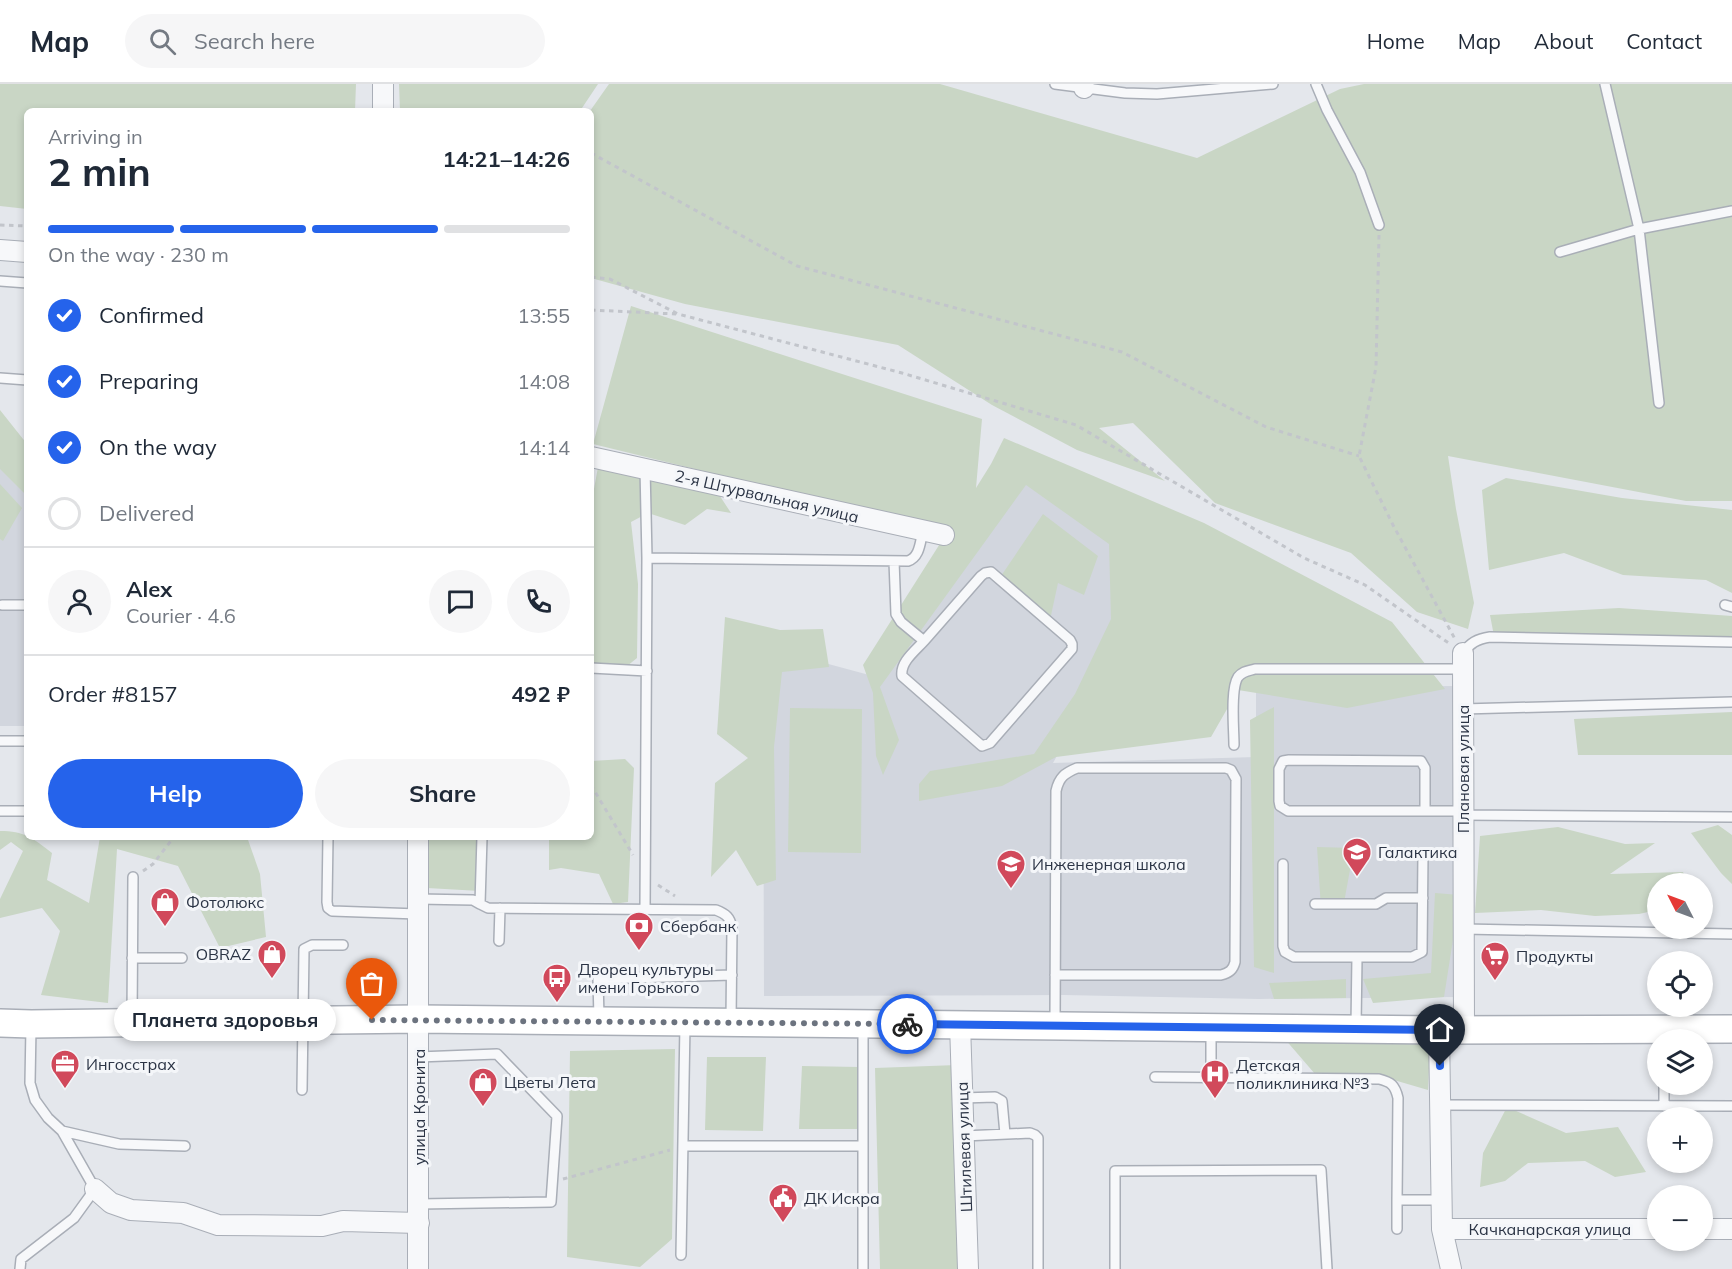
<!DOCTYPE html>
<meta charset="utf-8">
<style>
:root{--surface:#fff;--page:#f6f6f7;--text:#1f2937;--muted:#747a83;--line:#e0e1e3;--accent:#2563eb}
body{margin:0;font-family:Mulish,sans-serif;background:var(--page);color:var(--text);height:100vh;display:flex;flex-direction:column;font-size:22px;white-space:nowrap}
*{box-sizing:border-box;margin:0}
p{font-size:20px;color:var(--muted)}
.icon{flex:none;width:33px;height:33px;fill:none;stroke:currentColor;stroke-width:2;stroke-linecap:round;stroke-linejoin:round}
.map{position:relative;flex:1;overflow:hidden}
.panel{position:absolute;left:24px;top:24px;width:570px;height:732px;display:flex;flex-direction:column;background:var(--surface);border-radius:9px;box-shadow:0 3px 9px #0003}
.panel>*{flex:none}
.needle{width:39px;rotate:312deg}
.buttons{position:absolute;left:1647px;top:789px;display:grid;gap:12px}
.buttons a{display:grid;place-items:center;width:66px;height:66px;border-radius:50%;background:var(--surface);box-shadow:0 3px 9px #0003;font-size:30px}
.pin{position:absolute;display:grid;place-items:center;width:51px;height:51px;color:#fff;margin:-62px -26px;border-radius:50% 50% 50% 0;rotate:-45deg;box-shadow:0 0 6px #0007}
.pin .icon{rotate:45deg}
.courier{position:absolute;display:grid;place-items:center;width:60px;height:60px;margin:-30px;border:4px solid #2563eb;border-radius:50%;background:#fff;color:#222;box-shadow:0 2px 8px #0007}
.bubble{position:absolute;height:42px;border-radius:21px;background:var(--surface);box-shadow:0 3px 9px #0003;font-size:20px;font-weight:700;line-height:42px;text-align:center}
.summary em{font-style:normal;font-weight:700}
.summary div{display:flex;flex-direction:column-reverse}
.summary{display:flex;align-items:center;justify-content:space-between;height:102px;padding:0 24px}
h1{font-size:39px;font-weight:700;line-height:45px}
.bar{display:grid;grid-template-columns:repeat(4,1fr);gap:9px 6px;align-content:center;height:72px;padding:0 24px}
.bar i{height:8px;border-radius:4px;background:var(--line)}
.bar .on{background:var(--accent)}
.bar p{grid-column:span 4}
.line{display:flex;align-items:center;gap:15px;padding:0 24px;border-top:2px solid var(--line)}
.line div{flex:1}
.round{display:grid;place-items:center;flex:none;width:63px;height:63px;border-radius:32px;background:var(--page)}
ol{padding:0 24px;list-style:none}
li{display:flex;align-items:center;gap:18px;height:66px}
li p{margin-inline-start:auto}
li .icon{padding:6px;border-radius:50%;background:var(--accent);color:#fff;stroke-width:4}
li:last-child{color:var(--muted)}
li i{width:33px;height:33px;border:3px solid var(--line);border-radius:50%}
.cta{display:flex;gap:12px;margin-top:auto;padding:12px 24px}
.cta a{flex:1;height:69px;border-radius:36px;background:var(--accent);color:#fff;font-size:24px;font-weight:700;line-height:69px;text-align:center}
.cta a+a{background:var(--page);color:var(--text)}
header{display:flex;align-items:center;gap:36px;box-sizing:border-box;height:84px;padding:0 30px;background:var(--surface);border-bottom:2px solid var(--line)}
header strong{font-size:28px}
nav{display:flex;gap:33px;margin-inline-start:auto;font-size:21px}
.search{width:420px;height:54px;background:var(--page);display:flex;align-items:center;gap:15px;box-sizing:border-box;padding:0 21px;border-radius:33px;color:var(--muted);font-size:22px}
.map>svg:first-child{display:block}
.built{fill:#d2d6de}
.green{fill:#c9d6c5}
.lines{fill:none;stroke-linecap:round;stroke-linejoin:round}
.lane-casing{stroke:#a9aeb7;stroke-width:12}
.street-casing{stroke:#a9aeb7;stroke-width:22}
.secondary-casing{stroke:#a9aeb7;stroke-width:30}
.path{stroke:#c2c5cb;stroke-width:3;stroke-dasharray:4.5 4.5;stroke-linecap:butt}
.lane{stroke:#f7f8fa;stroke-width:9}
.street{stroke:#f7f8fa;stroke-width:20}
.secondary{stroke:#fff;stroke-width:27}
.done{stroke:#6c737f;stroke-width:6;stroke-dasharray:0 10.8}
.route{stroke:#2563eb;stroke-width:8}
.labels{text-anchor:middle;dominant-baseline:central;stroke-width:6;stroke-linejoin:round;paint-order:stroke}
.street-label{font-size:16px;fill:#2b3445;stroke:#f4f6f9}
.poi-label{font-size:16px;fill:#2b3445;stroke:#f4f6f9;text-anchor:start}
</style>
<header>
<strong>Map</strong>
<div class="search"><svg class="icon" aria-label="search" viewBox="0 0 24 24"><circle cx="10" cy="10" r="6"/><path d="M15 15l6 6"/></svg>Search here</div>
<nav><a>Home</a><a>Map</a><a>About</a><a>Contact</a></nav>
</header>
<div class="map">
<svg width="1732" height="1185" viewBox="0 0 1732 1185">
<rect width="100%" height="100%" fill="#e4e7ec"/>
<path class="built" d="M 0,331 L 27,369 L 27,642 L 0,642 Z
M 1020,381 L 1185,443 L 1053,679 L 1256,673 L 1256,604 L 1455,602 L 1458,913 L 1259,915 L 1064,911 L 764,912 L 763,581 L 821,578 L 884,595 Z"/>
<path class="green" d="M 0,0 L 356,0 L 355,27 L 27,27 L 27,125 L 0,122 Z
M 399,0 L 598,0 L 580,27 L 400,27 Z
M 609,0 L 940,0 L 1197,74 L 1340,5 L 1364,0 L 1732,0 L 1732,417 L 1686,417 L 1448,372 L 1456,425 L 1474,519 L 1468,545 L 1417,528 L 1351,469 L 1215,419 L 1133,339 L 1099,344 L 1165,397 L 1077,366 L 992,321 L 898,261 L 685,220 L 591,194 L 590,27 Z
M 631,222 L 982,335 L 976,404 L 991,380 L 1004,354 L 1204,439 L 1392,538 L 1445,605 L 1347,624 L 1238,606 L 1211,653 L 1056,673 L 1002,702 L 919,717 L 919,700 L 930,687 L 1034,670 L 1075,610 L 1111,535 L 1109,460 L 1026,401 L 880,603 L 899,656 L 883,691 L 876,672 L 873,609 L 863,581 L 948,447 L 593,360 Z
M 0,326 L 27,360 L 27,415 L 24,409 L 0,385 Z
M 601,367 L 714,403 L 731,429 L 707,425 L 685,441 L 648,429 L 631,438 L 638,500 L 637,574 L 616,591 L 601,588 L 591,579 L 591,421 Z
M 1506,394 L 1622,414 L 1732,426 L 1732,509 L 1706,496 L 1623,491 L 1564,469 L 1489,486 L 1482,406 Z
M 0,400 L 22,424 L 3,457 L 0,455 Z
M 1043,430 L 1098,472 L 1084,511 L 1058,499 L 1050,536 L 1001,492 Z
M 1619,524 L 1732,532 L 1732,553 L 1494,552 L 1490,531 Z
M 725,533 L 780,546 L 823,545 L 829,583 L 782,588 L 774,663 L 776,796 L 757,802 L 736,766 L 711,793 L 715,699 L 748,674 L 717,650 Z
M 1274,623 L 1274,889 L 1254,883 L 1250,636 Z
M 790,624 L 862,625 L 861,769 L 788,768 Z
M 1732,628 L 1732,671 L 1578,671 L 1574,635 Z
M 625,675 L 634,684 L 628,818 L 613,820 L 599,790 L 561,784 L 549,786 L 549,753 L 591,753 L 591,677 Z
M 1718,741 L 1732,751 L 1732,800 L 1721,789 L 1691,749 Z
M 1558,743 L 1625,760 L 1655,759 L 1610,790 L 1683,788 L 1688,799 L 1658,800 L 1657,826 L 1639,830 L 1595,832 L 1541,826 L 1475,829 L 1480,752 Z
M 0,747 C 24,747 33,754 52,769 L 47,796 L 89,819 L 100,753 L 247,753 L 260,790 L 266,853 L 220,864 L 178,782 L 117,765 L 108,919 L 41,911 L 60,847 L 42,824 L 0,834 L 0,815 L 23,767 L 11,758 L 0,766 Z
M 426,753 L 477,753 L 480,807 L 427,804 Z
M 1317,763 L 1354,764 L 1343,824 L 1321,824 Z
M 1435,809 L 1460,811 L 1444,913 L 1373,919 L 1363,895 L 1431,889 Z
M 1346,895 L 1346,914 L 1274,915 L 1269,899 Z
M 1412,945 L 1430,962 L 1428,1006 L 1387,994 L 1315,990 L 1284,954 Z
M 675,965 L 672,1155 L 640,1183 L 567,1173 L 570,967 Z
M 707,973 L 766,973 L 763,1047 L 705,1046 Z
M 957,981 L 963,1185 L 880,1185 L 875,984 Z
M 802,982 L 860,983 L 862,1045 L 799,1045 Z
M 1507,1023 L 1566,1049 L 1618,1043 L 1646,1088 L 1615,1093 L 1585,1077 L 1528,1079 L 1505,1097 L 1480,1103 L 1483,1069 Z"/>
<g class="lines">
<g class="lane-casing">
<path id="lane" d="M 1055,0 L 1125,9 L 1157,10 L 1273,0
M 1316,0 L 1327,26 L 1360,88 L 1379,141
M 1605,0 L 1639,145 L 1659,319
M 1560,168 L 1639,145 L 1732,127
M 0,197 L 27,199
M 0,294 L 27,296
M 645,384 L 647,474
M 894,477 L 896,530 L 901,538 L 924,557 C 915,567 900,578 902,592 L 982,662 L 990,659 L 1072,565 L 1072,560 L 1070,556 L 991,488 L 985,489 L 981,492 L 924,557
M 2,521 L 27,521
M 1725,521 L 1732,523
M 1463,569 C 1470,559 1477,555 1490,553 L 1732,558
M 591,584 L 647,587
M 1463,625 L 1732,618
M 0,657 L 27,657
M 1234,661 C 1234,645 1230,605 1238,593 C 1243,587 1248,587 1255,585 L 1463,585
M 0,727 L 27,727
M 1425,727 L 1425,684 L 1421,677 L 1289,676 L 1283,677 L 1279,685 L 1279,717 L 1280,722 L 1288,727 L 1464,727
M 1463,731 L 1732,733
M 328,753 L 327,818 L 328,824 L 332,827 L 418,830
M 1283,780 L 1283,862 L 1285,868 L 1294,873 L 1357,873
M 418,815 L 473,816 L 480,820 L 482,753
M 480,820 L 488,824 L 716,826 C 726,830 730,833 732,844 L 731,936
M 1315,820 L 1376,820 L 1386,814 L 1423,814
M 645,826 L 647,474 L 908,477 C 920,473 920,458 923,447
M 1464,845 L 1732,850
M 499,857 L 500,824
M 132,874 L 182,874
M 1055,891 L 1221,891 C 1229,889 1233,886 1235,878 L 1236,695 L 1231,686 L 1226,684 L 1077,684 C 1065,689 1059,693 1056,707 L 1055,940
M 599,934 L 598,895 L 732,891
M 132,936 L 133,793
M 1356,942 L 1357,873 L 1412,873 L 1422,868 L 1423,770
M 418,973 L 497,970 L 557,1032 L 551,1118 L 419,1120
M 1155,993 L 1379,995 C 1391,998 1395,1001 1398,1014 L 1397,1116 L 1442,1116
M 1211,994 L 1211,945
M 302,1006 L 304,865 L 312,861 L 343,861
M 962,1014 L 995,1013 L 1002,1017 L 1005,1050
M 1440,1021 L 1732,1022
M 1664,1022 L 1664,1000
M 62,1047 L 119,1060 L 185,1062
M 964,1052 L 1030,1049 L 1035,1051 L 1038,1054 L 1038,1185
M 683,1062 L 863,1062 L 863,942
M 863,1062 L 863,1185
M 1397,1145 L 1397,1116
M 681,1171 L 685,940
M 20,1185 L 21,1175 L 74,1134 L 95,1105 L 62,1047 L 48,1034 L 35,1016 L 30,999 L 31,943
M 1115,1185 L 1115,1087 L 1321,1086 L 1327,1185"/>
</g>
<g class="street-casing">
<path id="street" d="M 383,0 L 383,27
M 1083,0 L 1084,4
M 0,166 L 27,168
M 591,373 L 944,451
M 1463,569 L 1464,945
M 418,753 L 418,1185
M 960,940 L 968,1185
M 1439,946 L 1442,1145 L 1451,1185
M 95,1105 L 111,1119 L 131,1126 L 183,1129 L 218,1141 L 322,1142 L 343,1137 L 419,1139
M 1442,1145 L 1658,1145
M 1702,1145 L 1732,1145"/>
</g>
<g class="secondary-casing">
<path id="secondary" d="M 0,939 L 31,940 L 418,935 L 1439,946 L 1732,945"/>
</g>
<path class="path" d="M 591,69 L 797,182 L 1122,268 L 1266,343 L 1359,372
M 0,141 L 27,142
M 1379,151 L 1376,283 L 1359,372 L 1393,441 L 1455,555
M 591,193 L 610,195 L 678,230 L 902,289 L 1076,341 L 1304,474 L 1365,501 L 1450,560
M 591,226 L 676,230
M 591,701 L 633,771
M 143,787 L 153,780 L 174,753
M 658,801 L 675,812
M 563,1095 L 670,1066"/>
<use href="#lane" class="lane"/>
<use href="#street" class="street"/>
<use href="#secondary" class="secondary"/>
</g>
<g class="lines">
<path class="done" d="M 372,936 L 907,940"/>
<path class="route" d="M 907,940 L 1439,946 L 1440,982"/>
</g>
<defs>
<g id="school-pin" transform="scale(1.5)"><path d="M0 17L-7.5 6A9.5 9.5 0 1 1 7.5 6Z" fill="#d1495b" stroke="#f4f6f9"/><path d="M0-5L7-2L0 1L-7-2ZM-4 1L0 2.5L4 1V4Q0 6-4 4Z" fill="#fff"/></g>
<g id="shop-pin" transform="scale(1.5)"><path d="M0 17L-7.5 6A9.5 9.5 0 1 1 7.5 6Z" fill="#d1495b" stroke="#f4f6f9"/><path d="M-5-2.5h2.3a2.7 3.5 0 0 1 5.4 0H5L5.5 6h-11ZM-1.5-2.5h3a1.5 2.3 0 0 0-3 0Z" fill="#fff"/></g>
<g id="bank-pin" transform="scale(1.5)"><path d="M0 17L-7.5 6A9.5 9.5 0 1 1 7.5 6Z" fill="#d1495b" stroke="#f4f6f9"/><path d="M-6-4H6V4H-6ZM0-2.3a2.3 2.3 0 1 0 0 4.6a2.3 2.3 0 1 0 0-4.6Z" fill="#fff"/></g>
<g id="supermarket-pin" transform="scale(1.5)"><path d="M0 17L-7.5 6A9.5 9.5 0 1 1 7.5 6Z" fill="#d1495b" stroke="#f4f6f9"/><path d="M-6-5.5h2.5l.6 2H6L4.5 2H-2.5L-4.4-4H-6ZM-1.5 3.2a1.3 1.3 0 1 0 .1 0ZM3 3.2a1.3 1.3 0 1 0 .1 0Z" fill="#fff"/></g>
<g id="bus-pin" transform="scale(1.5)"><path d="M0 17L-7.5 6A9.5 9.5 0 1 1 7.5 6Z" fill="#d1495b" stroke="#f4f6f9"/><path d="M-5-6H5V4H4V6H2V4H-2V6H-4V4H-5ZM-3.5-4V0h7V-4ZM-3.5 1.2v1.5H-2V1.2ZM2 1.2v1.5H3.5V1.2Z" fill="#fff"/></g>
<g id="office-pin" transform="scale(1.5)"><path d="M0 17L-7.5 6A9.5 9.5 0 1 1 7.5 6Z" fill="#d1495b" stroke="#f4f6f9"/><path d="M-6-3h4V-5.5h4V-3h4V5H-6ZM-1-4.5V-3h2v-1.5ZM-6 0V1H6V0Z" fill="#fff"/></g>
<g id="hospital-pin" transform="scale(1.5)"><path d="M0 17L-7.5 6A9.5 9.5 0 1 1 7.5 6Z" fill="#d1495b" stroke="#f4f6f9"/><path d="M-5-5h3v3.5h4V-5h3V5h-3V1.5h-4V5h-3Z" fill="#fff"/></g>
<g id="civic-pin" transform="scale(1.5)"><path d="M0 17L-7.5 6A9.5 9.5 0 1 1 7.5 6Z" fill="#d1495b" stroke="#f4f6f9"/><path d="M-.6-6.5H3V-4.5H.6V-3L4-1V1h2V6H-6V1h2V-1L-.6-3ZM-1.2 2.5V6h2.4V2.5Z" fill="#fff"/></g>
</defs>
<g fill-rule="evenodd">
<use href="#school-pin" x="1357" y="768"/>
<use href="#school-pin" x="1011" y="780"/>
<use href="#shop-pin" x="165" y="818"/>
<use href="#bank-pin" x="639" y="842"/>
<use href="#shop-pin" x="272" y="870"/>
<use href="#supermarket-pin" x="1495" y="872"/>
<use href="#bus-pin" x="557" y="894"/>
<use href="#office-pin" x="65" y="980"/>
<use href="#hospital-pin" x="1215" y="990"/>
<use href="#shop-pin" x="483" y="998"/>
<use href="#civic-pin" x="783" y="1114"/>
</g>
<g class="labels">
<g class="street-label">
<text transform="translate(767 412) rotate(13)">2-я Штурвальная улица</text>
<text transform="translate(1463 685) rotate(-90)">Плановая улица</text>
<text transform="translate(419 1023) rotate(-90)">улица Кронита</text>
<text transform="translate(964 1063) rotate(-92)">Штилевая улица</text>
<text x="1550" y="1145">Качканарская улица</text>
</g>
<g class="poi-label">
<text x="1378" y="768">Галактика</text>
<text x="1032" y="780">Инженерная школа</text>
<text x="186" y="818">Фотолюкс</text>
<text x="660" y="842">Сбербанк</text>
<text x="251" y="870" text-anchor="end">OBRAZ</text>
<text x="1516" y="872">Продукты</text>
<text x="578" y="885">Дворец культуры<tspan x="578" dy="18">имени Горького</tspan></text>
<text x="86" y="980">Ингосстрах</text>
<text x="1236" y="981">Детская<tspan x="1236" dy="18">поликлиника №3</tspan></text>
<text x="504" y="998">Цветы Лета</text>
<text x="804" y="1114">ДК Искра</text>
</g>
</g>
</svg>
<div class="buttons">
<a><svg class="needle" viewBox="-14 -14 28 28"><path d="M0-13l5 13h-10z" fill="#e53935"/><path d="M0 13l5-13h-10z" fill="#747a83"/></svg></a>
<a><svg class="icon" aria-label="locate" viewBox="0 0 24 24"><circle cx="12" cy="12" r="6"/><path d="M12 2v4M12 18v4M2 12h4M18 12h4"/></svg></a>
<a><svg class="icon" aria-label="layers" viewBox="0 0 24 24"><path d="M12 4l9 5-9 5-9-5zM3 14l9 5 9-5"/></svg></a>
<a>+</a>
<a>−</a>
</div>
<div class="pin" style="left:372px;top:936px;background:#ea580c"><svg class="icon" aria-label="bag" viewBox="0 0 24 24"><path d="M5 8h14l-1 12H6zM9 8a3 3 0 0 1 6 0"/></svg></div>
<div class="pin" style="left:1440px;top:982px;background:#1f2937"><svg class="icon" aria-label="home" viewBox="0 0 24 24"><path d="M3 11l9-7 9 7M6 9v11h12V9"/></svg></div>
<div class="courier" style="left:907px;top:940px"><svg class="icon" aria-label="bike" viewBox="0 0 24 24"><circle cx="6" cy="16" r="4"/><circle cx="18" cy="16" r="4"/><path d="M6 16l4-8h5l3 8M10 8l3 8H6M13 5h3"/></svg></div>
<div class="bubble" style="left:114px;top:915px;width:222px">Планета здоровья</div>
<section class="panel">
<div class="summary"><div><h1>2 min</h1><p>Arriving in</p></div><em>14:21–14:26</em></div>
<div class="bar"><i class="on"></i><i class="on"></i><i class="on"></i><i></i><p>On the way · 230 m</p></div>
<ol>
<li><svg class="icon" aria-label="check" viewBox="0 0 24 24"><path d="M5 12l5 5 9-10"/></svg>Confirmed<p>13:55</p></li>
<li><svg class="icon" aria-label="check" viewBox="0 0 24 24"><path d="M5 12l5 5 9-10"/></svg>Preparing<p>14:08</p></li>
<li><svg class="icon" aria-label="check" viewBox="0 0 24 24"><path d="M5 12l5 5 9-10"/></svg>On the way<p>14:14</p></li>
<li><i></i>Delivered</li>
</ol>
<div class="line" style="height:108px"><a class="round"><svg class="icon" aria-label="person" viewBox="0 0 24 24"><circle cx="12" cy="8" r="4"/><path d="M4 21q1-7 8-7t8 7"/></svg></a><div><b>Alex</b><p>Courier · 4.6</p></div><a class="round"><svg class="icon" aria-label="chat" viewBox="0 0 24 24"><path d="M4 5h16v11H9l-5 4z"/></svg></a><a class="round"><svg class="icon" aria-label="phone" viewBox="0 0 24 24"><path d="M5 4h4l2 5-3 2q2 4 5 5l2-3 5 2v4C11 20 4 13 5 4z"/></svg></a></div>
<div class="line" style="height:78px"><div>Order #8157</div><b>492 ₽</b></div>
<div class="cta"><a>Help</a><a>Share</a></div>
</section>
</div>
